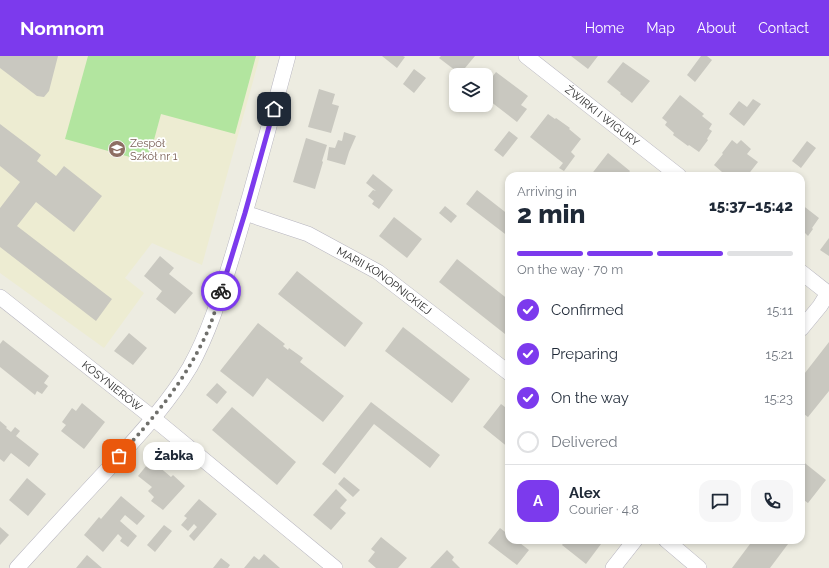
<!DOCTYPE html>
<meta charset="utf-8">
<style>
:root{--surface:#fff;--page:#f6f6f7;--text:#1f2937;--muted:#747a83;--line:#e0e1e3;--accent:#7c3aed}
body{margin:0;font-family:Raleway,sans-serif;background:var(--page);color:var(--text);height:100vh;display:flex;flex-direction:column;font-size:15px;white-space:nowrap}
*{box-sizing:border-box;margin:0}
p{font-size:13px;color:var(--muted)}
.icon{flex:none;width:22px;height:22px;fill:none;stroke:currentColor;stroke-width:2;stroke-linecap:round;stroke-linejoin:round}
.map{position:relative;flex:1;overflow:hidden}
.details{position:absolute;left:505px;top:116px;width:300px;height:372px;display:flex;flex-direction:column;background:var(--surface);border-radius:12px;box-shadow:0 2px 6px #0003}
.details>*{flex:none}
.fabs{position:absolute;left:449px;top:12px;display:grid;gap:8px}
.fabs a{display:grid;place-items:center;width:44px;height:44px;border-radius:8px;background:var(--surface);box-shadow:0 2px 6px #0003;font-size:20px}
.pin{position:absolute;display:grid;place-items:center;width:34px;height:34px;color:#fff;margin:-17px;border-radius:8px;box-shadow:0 2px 6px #0006}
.courier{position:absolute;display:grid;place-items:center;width:40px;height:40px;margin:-20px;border:3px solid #7c3aed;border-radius:50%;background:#fff;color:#222;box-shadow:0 1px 5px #0007}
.bubble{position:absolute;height:28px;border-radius:12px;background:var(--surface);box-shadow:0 2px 6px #0003;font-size:13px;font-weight:800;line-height:28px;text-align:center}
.head em{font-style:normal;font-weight:800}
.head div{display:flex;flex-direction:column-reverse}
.head{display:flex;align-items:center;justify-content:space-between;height:68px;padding:0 12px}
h1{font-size:26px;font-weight:800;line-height:30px}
.bar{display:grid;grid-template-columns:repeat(4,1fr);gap:6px 4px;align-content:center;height:48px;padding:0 12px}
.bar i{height:5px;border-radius:3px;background:var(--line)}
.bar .active{background:var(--accent)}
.bar p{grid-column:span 4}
.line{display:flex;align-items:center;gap:10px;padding:0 12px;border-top:1px solid var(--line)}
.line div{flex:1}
.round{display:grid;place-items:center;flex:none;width:42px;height:42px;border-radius:12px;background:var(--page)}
ol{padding:0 12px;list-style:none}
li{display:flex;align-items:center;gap:12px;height:44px}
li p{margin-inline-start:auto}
li .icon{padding:4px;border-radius:50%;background:var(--accent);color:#fff;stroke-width:4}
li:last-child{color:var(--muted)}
li i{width:22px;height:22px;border:2px solid var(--line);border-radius:50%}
header{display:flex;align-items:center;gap:24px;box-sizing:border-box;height:56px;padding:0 20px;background:var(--accent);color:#fff}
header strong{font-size:19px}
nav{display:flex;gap:22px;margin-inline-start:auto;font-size:14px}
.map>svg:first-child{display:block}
.education{fill:#edecd2}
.pitch{fill:#b2e59f}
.building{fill:#c9c8c0}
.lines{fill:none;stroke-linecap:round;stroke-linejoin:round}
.street-casing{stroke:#b6b4bf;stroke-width:16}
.street{stroke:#fff;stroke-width:15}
.done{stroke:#70706c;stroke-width:4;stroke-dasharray:0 7.2}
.route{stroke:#7c3aed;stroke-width:5}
.labels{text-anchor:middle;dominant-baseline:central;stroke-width:3.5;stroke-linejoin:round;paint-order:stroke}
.street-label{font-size:11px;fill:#2d2d2d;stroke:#fff}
.education-label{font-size:11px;fill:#785e54;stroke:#fff;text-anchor:start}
</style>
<header>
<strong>Nomnom</strong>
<nav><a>Home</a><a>Map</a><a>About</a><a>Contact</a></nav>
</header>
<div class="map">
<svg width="829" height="512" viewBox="0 0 829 512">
<rect width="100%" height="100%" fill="#edece1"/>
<path class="education" d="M 0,0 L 260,0 L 202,209 L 152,187 L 125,222 L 144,237 L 104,292 L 0,217 Z"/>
<path class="pitch" d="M 88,0 L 256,0 L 235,78 L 161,58 L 148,106 L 65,83 Z"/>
<path class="building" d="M 0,0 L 58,0 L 49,35 L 44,41 L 37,40 L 0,12 Z
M 382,0 L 403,0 L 405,1 L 397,12 Z
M 441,0 L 475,0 L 460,18 L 439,2 Z
M 571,0 L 598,0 L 588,13 Z
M 701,0 L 707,0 L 712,4 L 695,26 L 687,19 Z
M 623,6 L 650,25 L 632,47 L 620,38 L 621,37 L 607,26 Z
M 414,13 L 426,22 L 414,37 L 403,28 Z
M 496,16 L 528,40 L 521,49 L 527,53 L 517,66 L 486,42 L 486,29 Z
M 319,33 L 335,38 L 332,48 L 339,50 L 331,77 L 308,71 Z
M 680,39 L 704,58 L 702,60 L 712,68 L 709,73 L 712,75 L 707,83 L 708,84 L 699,96 L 689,89 L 688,90 L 673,79 L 674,77 L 665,69 L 667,66 L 662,62 Z
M 753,43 L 761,48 L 744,70 L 729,58 L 739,45 L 747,51 Z
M 548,58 L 555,63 L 556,62 L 570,72 L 569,73 L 581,83 L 571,96 L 575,100 L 564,115 L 559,112 L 563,107 L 530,81 Z
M 0,68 L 41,99 L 37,105 L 56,120 L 64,110 L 102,140 L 74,176 L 36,146 L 17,170 L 112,243 L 96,265 L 0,191 L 0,152 L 20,126 L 0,110 Z
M 509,75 L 518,82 L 503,101 L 494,94 Z
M 344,76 L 356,80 L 349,96 L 345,109 L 327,104 L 329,91 L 335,92 L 338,84 L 342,85 Z
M 306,82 L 327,89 L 322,105 L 323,106 L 315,133 L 293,126 Z
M 732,84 L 737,88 L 741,84 L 751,93 L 747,98 L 758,106 L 747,120 L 724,120 L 721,117 L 722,116 L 714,109 L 723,98 L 722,97 Z
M 807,85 L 816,92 L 801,112 L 792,105 Z
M 608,97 L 630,115 L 627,119 L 628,120 L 590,120 Z
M 373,118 L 393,134 L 379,153 L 372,148 L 374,145 L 368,140 L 373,134 L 376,135 L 366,127 Z
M 477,134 L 509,159 L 509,181 L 466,148 Z
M 801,148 L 819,162 L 812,172 L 813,173 L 808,180 L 804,176 L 801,180 Z
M 445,150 L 457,160 L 451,167 L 439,157 Z
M 394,161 L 422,183 L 407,202 L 379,180 Z
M 829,182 L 829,200 L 820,194 Z
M 160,200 L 174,212 L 169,218 L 193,237 L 175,258 L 156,243 L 162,235 L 144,220 Z
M 457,203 L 509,244 L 509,273 L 505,278 L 439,226 Z
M 297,215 L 363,267 L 345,291 L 278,238 Z
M 258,267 L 285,288 L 283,290 L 288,294 L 289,292 L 303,302 L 300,306 L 344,340 L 323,366 L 267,322 L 253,341 L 220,315 Z
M 403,271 L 470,323 L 452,347 L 385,295 Z
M 129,277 L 147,292 L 133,309 L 114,295 Z
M 3,284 L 49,320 L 44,327 L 48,330 L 42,338 L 37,335 L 35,339 L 0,311 L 0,288 Z
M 829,286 L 829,335 L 808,361 L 801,356 L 801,322 Z
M 217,327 L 227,336 L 217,348 L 206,339 Z
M 371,346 L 440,399 L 430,412 L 374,368 L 335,418 L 322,408 Z
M 82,347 L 105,366 L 84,393 L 61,375 L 66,369 L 62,366 L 72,352 L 76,355 Z
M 501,348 L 509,354 L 509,392 L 483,371 Z
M 232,351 L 296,406 L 277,429 L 212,374 Z
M 0,365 L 7,371 L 6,372 L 11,376 L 15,371 L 20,375 L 16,380 L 39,398 L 29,411 L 11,397 L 4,406 L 0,403 Z
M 151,404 L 171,421 L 173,419 L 185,430 L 163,454 L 151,445 L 154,441 L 148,435 L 152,431 L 138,420 Z
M 801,404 L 826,424 L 808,447 L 801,442 Z
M 344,421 L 360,434 L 353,441 L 338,428 Z
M 27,422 L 46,438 L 28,460 L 9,444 Z
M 336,433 L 347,444 L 340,452 L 346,457 L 331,474 L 313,459 Z
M 121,440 L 145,460 L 137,469 L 125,459 L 120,465 L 137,480 L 128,491 L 120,485 L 122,482 L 118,478 L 103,496 L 84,479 L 99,461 L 101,463 Z
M 199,443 L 217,458 L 194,485 L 189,480 L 197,471 L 194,468 L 188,475 L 181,469 L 187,462 L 184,460 Z
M 164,469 L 172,475 L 155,496 L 147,489 Z
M 0,471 L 9,479 L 0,489 Z
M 500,472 L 509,479 L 509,484 L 516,484 L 529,494 L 517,509 L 488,487 Z
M 381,481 L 407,502 L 398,512 L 376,512 L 368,505 L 375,496 L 371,493 Z
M 566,484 L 604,484 L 586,508 L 562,489 Z
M 753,484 L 791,484 L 770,512 L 732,512 Z
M 447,494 L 454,501 L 452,504 L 460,512 L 430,512 Z
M 264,498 L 280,512 L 244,512 L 254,500 L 259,504 Z
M 87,499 L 102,512 L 76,512 Z
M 221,502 L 230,509 L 228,512 L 213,512 Z"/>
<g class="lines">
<g class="street-casing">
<g id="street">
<path id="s1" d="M 526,0 L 679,120"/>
<path id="s2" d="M 245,157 L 308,178 L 378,216 L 509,317"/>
<path d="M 801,216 L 829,238"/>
<path id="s3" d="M 0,241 L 153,362 L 335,512"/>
<path d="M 801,273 L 820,250 L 828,237"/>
<path d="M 666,484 L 699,512"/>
<path d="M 17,512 C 47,479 78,445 109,412 C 138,380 168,348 190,311 C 210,275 221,237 233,198 C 253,132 270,66 288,0"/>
<path d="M 613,512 L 635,484"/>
</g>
</g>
<use href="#street" class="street"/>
</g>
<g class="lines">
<path class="done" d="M 119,400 C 152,364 180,331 202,287 C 211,270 216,252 221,235"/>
<path class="route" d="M 221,235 L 245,157 L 274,53"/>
</g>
<defs>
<g id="school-disc" transform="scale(0.9)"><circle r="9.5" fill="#8d6e63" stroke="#fff"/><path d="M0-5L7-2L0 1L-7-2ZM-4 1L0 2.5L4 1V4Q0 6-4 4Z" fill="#fff"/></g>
</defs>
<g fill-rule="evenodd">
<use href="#school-disc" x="117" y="93"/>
</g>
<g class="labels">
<g class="street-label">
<text stroke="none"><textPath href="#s1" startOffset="97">ŻWIRKI I WIGURY</textPath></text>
<text stroke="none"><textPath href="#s2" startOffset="156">MARII KONOPNICKIEJ</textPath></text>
<text stroke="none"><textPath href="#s3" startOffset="143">KOSYNIERÓW</textPath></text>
</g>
<g class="education-label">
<text x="130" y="87">Zespół<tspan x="130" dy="13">Szkół nr 1</tspan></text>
</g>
</g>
</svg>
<div class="fabs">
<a><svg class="icon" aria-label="layers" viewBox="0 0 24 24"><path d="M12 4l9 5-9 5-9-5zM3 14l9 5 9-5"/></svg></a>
</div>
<div class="pin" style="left:119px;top:400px;background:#ea580c"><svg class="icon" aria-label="bag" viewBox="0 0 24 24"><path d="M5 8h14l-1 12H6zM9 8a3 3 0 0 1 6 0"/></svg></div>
<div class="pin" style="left:274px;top:53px;background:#1f2937"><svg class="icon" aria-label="home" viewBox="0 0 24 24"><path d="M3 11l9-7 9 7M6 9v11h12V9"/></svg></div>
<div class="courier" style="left:221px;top:235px"><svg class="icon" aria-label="bike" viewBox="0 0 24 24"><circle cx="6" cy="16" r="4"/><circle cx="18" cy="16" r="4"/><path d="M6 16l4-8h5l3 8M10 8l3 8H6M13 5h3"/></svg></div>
<div class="bubble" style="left:143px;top:386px;width:62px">Żabka</div>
<section class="details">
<div class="head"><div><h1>2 min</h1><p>Arriving in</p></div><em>15:37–15:42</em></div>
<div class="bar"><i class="active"></i><i class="active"></i><i class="active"></i><i></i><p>On the way · 70 m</p></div>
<ol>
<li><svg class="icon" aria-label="check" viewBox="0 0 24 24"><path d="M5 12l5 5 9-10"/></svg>Confirmed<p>15:11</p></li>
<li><svg class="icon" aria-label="check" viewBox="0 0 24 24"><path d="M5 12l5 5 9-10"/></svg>Preparing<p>15:21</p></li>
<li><svg class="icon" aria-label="check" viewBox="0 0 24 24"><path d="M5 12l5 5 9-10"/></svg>On the way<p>15:23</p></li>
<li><i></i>Delivered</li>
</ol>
<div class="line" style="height:72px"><b class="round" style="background:var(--accent);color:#fff">A</b><div><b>Alex</b><p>Courier · 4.8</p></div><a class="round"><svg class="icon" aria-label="chat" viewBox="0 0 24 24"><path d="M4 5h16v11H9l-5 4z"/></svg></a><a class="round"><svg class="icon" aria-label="phone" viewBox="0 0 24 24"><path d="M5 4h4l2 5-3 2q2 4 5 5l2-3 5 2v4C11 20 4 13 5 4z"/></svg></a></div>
</section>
</div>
